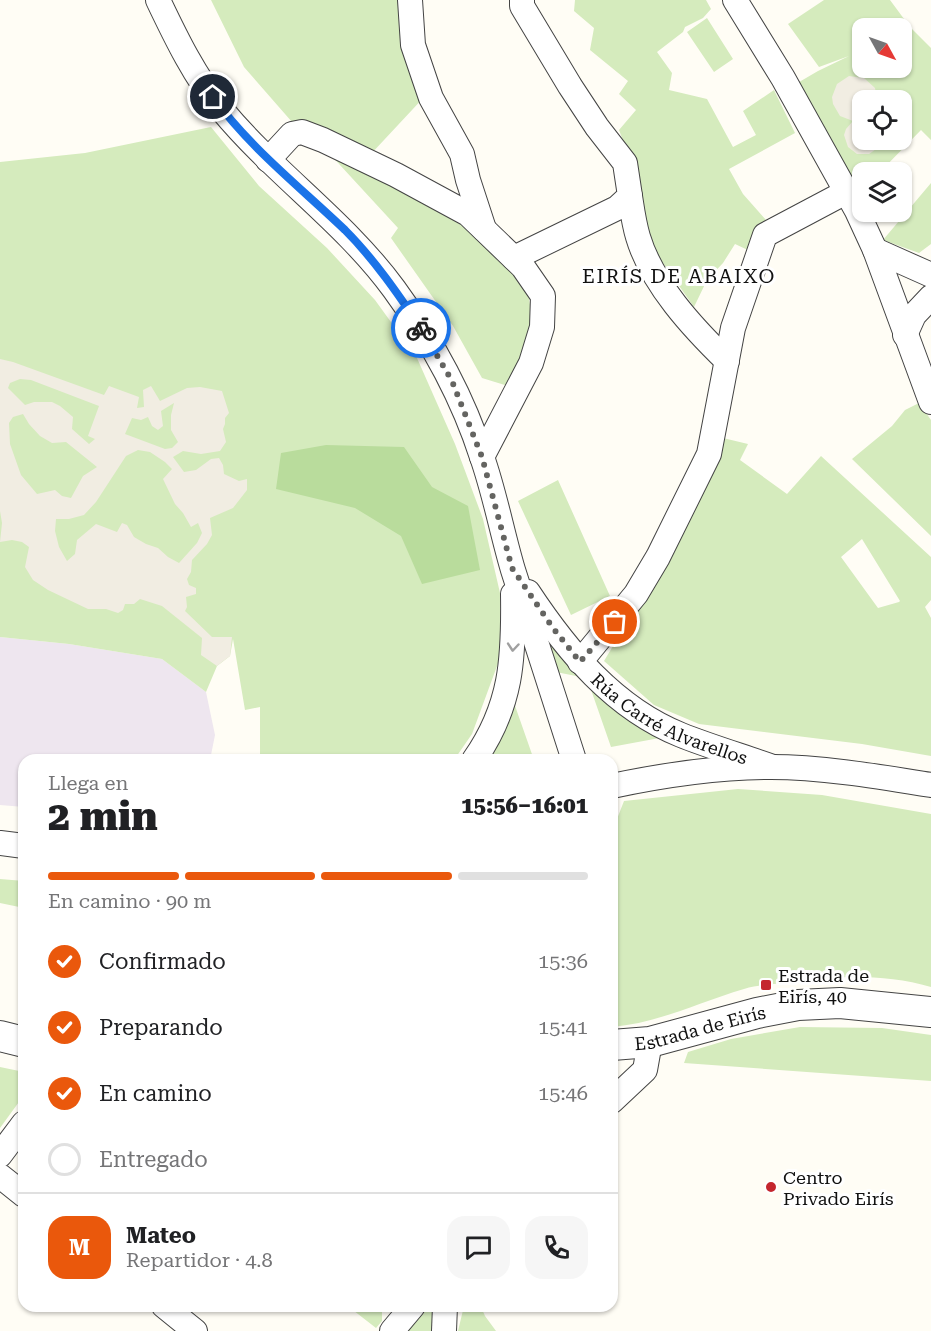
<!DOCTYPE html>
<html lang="es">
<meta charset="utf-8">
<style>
:root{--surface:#fff;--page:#f6f6f6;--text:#202124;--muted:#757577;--line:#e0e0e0;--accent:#ea580c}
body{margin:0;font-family:"Roboto Serif",serif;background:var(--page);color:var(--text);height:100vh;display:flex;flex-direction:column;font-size:22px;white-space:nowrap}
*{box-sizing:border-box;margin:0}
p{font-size:20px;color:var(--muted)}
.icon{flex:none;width:33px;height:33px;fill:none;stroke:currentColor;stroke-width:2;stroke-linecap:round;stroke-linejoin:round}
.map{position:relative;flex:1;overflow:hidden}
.drawer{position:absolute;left:18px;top:754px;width:600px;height:558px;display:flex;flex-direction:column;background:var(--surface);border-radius:18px;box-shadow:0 2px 4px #0004}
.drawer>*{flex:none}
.needle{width:39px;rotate:130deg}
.fabs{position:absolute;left:852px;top:18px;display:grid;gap:12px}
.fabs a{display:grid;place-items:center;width:60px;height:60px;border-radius:12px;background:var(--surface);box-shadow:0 2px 4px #0004;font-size:30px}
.pin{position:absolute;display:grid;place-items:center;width:51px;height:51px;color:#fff;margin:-26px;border:3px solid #fff;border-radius:50%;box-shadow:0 2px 6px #0007}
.courier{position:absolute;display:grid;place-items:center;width:60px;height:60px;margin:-30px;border:4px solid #1a73e8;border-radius:50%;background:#fff;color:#222;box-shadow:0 2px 8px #0007}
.head em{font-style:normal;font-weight:800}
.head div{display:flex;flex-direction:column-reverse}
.head{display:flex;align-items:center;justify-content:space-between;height:102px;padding:0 30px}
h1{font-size:39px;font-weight:800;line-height:45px}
.bar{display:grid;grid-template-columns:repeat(4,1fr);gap:9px 6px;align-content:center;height:72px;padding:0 30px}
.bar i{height:8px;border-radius:4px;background:var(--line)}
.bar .current{background:var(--accent)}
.bar p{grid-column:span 4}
.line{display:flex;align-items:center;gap:15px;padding:0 30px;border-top:2px solid var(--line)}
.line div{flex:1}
.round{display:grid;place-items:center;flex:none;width:63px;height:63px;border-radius:18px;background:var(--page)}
ol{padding:0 30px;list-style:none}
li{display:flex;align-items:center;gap:18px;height:66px}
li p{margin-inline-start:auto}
li .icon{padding:6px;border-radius:50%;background:var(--accent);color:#fff;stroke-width:4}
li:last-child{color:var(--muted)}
li i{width:33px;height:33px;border:3px solid var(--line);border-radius:50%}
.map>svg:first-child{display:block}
.industrial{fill:#eee6ef}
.green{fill:#d5ebbd;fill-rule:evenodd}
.forest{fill:#b9dc9c}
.plaza{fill:#f1ede2;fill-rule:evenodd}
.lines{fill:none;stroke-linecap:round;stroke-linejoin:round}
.minor-casing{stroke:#444;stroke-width:26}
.tertiary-casing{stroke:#444;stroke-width:32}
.minor{stroke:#fff;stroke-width:24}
.tertiary{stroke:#fff;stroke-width:30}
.oneway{stroke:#a0a0a0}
.done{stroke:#646461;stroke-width:6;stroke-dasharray:0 10.8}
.route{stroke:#1a73e8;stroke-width:8}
.poi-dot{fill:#c4262e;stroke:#fff;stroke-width:2}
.labels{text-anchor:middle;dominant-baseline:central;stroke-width:6;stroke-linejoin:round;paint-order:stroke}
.street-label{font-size:18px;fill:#111;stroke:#fff}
.poi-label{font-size:18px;fill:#111;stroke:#fff;text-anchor:start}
.neighbourhood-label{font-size:20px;letter-spacing:1.5px;fill:#111;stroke:#fff}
</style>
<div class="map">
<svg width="931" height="1331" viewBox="0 0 931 1331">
<rect width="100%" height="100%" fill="#fffdf5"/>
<path class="industrial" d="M 0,637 L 69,644 L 162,659 L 206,692 L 215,735 L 210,760 L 24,760 L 24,807 L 0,805 Z"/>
<path class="green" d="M 211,0 L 404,0 L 426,95 L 370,155 L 292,122 L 244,67 Z
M 575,0 L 706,0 L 711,9 L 703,18 L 685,27 L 683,32 L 657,52 L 672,73 L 669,90 L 707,99 L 733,147 L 756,135 L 743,111 L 774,90 L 795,133 L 729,169 L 743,194 L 766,220 L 750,251 L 735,244 L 723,263 L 707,280 L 694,307 L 646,239 L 632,164 L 619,130 L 636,110 L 619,94 L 628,81 L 590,50 L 594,28 L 574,11 Z
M 824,0 L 890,0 L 910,27 L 931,48 L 931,140 L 921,130 L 880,172 L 862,172 L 862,191 L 857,197 L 794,85 L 818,71 L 849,56 L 819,67 L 788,24 ZM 862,28 L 902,28 L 902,68 L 862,68 ZM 862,100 L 902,100 L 902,140 L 862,140 Z
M 707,18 L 733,59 L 714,72 L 687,32 Z
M 211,127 L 259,186 L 327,248 L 375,300 L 417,358 L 455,444 L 483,519 L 500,593 L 500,658 L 472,734 L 454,760 L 260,760 L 260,707 L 245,710 L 233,639 L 230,656 L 217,666 L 206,692 L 162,659 L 69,644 L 0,637 L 0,162 L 85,153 Z
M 328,152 L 459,221 L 502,257 L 527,288 L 534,326 L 508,386 L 482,378 L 453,326 L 391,238 L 398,228 Z
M 931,183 L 931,244 L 919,253 L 883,240 Z
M 919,403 L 931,420 L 931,536 L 852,459 L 892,426 L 905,410 Z
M 723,438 L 748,444 L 740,460 L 787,494 L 821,456 L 931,557 L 931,600 L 925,607 L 931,618 L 931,756 L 862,744 L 699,724 L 654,705 L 604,661 L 656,574 ZM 862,539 L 900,601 L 899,602 L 878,608 L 841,557 Z
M 558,480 L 610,596 L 571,615 L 518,501 Z
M 548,639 L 581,677 L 556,672 Z
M 589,684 L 665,737 L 611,747 Z
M 513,700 L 534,760 L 484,760 Z
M 738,789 L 822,795 L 931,814 L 931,987 C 882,973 831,976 781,983 C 769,985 756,985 744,989 C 700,1002 658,1023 612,1027 L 612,821 L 617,819 L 624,801 Z
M 0,879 L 24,881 L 24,908 L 0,903 Z
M 800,1027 L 882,1028 L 931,1035 L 931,1081 L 684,1063 L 688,1052 L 731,1039 Z
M 0,1067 L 24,1072 L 24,1095 L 0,1128 Z
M 464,1306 L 481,1307 L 485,1316 L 496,1331 L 458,1331 Z
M 349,1307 L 382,1307 L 382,1321 L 376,1328 Z
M 429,1307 L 439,1307 L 437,1331 L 408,1331 Z"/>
<path class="forest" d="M 326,445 L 404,447 L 432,487 L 468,506 L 480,570 L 422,584 L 401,536 L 355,508 L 276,489 L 281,453 Z"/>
<path class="plaza" d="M 849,76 L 864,78 L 875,88 L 877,100 L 862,100 L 862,140 L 882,140 L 879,147 L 869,154 L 857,154 L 848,147 L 844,135 L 846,129 L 853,121 L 840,116 L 833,104 L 832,97 L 837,84 Z
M 0,359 L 13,362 L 104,395 L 109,386 L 139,397 L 137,408 L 144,407 L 143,390 L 151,386 L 160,401 L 187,388 L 200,387 L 222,391 L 229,413 L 225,418 L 225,424 L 223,429 L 226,442 L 220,451 L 201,454 L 183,451 L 173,457 L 184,472 L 196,470 L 211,459 L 219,458 L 223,465 L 224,474 L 239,481 L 247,479 L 247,490 L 233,508 L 210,518 L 212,535 L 207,544 L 192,560 L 191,572 L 187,579 L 189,585 L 196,588 L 196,594 L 186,597 L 187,607 L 185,611 L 212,637 L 232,637 L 230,656 L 222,662 L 217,666 L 201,655 L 202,638 L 162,606 L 140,599 L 134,604 L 125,604 L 123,610 L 118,613 L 106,609 L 88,609 L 48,590 L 33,580 L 25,567 L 29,547 L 22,542 L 12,540 L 0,542 L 2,523 L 0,511 ZM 20,379 L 31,380 L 99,406 L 88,436 L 95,439 L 89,444 L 72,429 L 73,417 L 60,406 L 52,402 L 34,402 L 25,405 L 8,388 L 10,383 ZM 174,403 L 171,415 L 171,430 L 178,442 L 172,448 L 165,449 L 125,434 L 132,418 L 141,420 L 148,417 L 152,426 L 158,430 L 163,426 L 161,411 ZM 23,414 L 29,424 L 40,436 L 52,443 L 66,442 L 97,467 L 83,476 L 71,498 L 62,496 L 55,490 L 37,494 L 21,475 L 10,444 L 9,423 L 13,417 ZM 138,450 L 150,452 L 165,462 L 172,469 L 163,479 L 175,504 L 183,513 L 191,527 L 198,523 L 202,533 L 197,543 L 179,563 L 168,557 L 158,548 L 146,544 L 134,537 L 127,525 L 122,523 L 117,532 L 96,524 L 77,540 L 75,554 L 67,561 L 59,547 L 55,531 L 56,519 L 69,519 L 84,515 L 96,502 L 126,456 Z"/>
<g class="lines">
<g class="minor-casing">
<g id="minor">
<path d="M 158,0 C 176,38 195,77 222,110 C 275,174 345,222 394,289 C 432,341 462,395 482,457 C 495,494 502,533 513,570 C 533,634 554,697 574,760"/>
<path d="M 410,0 L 413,45 L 431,98 L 462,154 L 468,180 L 484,229"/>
<path d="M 735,0 L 783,78 L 857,211 L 875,250 L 931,402"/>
<path d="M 268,160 L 292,134 L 302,132 L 323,140 L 396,175 L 468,214 L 523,267 L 543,296 L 542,327 L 531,363 L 482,457"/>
<path d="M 630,196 C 632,209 634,224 638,237 C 652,284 693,328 727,361"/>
<path d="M 875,250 L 931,275"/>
<path d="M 514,258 L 617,208 L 630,196 L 625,163 L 597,127 L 570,86 L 522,6 L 522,0"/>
<path d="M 905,335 L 914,315 L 931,297"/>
<path id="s1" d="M 528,592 C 567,651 614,708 681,735 C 711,747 742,756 773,767"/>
<path d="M 580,662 L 636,594 L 658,557 L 709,454 L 733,328 L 765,235 L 846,192"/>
<path d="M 474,760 C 512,706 514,658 513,594"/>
<path d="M 612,786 C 664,775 718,767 771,767 C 822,767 881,777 931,785"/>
<path d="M 0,843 L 24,846"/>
<path d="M 612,1101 L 645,1070 L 650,1042"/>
<path d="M 0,1155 L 24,1123"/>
<path d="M 0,1176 L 24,1195"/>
<path d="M 164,1306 L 195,1331"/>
<path d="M 392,1331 L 413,1306"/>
<path d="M 444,1331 L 445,1306"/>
</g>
</g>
<g class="tertiary-casing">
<g id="tertiary">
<path d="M 0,1036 L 24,1042"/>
<path id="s2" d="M 612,1045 L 650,1042 L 757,1013 L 798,1005 L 840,1003 L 931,1012"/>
</g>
</g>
<use href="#minor" class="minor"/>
<use href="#tertiary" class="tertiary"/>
</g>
<defs><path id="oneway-chevron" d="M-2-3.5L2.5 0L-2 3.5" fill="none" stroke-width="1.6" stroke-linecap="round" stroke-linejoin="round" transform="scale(1.5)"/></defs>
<use class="oneway" href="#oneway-chevron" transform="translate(513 647) rotate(95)"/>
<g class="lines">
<path class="done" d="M 421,328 L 452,381 L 482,457 L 512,568 L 553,628 L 580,662 L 615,622"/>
<path class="route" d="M 213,97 C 250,148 300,187 345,230 C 374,259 398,294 421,328"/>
</g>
<g class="poi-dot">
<rect x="760" y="979" width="12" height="12" rx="3"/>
<circle cx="771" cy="1187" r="6"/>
</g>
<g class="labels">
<g class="street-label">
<text stroke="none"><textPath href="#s1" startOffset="195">Rúa Carré Alvarellos</textPath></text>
<text stroke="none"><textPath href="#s2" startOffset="90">Estrada de Eirís</textPath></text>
</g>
<g class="poi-label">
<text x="778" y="975">Estrada de<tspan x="778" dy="21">Eirís, 40</tspan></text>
<text x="783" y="1177">Centro<tspan x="783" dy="21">Privado Eirís</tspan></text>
</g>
<g class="neighbourhood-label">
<text x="679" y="276">EIRÍS DE ABAIXO</text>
</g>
</g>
</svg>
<div class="fabs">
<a><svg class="needle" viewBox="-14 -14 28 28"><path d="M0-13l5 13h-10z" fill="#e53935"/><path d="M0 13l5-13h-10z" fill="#757577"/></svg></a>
<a><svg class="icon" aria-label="locate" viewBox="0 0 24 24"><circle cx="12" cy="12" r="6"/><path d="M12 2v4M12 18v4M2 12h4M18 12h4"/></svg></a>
<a><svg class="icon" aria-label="layers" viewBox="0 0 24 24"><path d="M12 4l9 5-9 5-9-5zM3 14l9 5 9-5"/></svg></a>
</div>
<div class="pin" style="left:615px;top:622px;background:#ea580c"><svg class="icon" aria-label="bag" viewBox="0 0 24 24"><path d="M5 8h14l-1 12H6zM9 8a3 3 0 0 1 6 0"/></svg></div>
<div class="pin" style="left:213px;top:97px;background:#1f2937"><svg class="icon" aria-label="home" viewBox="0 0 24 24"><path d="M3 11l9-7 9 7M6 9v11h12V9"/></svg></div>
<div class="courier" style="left:421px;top:328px"><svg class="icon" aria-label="bike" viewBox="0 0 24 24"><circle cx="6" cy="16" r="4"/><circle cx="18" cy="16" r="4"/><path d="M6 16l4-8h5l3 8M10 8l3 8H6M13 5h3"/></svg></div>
<section class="drawer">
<div class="head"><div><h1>2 min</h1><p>Llega en</p></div><em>15:56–16:01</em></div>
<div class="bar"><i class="current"></i><i class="current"></i><i class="current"></i><i></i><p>En camino · 90 m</p></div>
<ol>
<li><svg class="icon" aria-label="check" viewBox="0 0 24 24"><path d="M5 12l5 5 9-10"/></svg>Confirmado<p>15:36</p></li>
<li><svg class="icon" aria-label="check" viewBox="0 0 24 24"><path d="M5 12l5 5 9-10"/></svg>Preparando<p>15:41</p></li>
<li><svg class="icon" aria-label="check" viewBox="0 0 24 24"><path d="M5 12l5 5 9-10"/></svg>En camino<p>15:46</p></li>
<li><i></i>Entregado</li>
</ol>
<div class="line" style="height:108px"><b class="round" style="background:var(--accent);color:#fff">M</b><div><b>Mateo</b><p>Repartidor · 4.8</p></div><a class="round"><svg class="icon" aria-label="chat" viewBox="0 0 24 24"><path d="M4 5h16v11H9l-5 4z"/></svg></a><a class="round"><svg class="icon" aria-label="phone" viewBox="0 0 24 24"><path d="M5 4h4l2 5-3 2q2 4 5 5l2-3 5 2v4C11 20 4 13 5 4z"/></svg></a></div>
</section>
</div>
